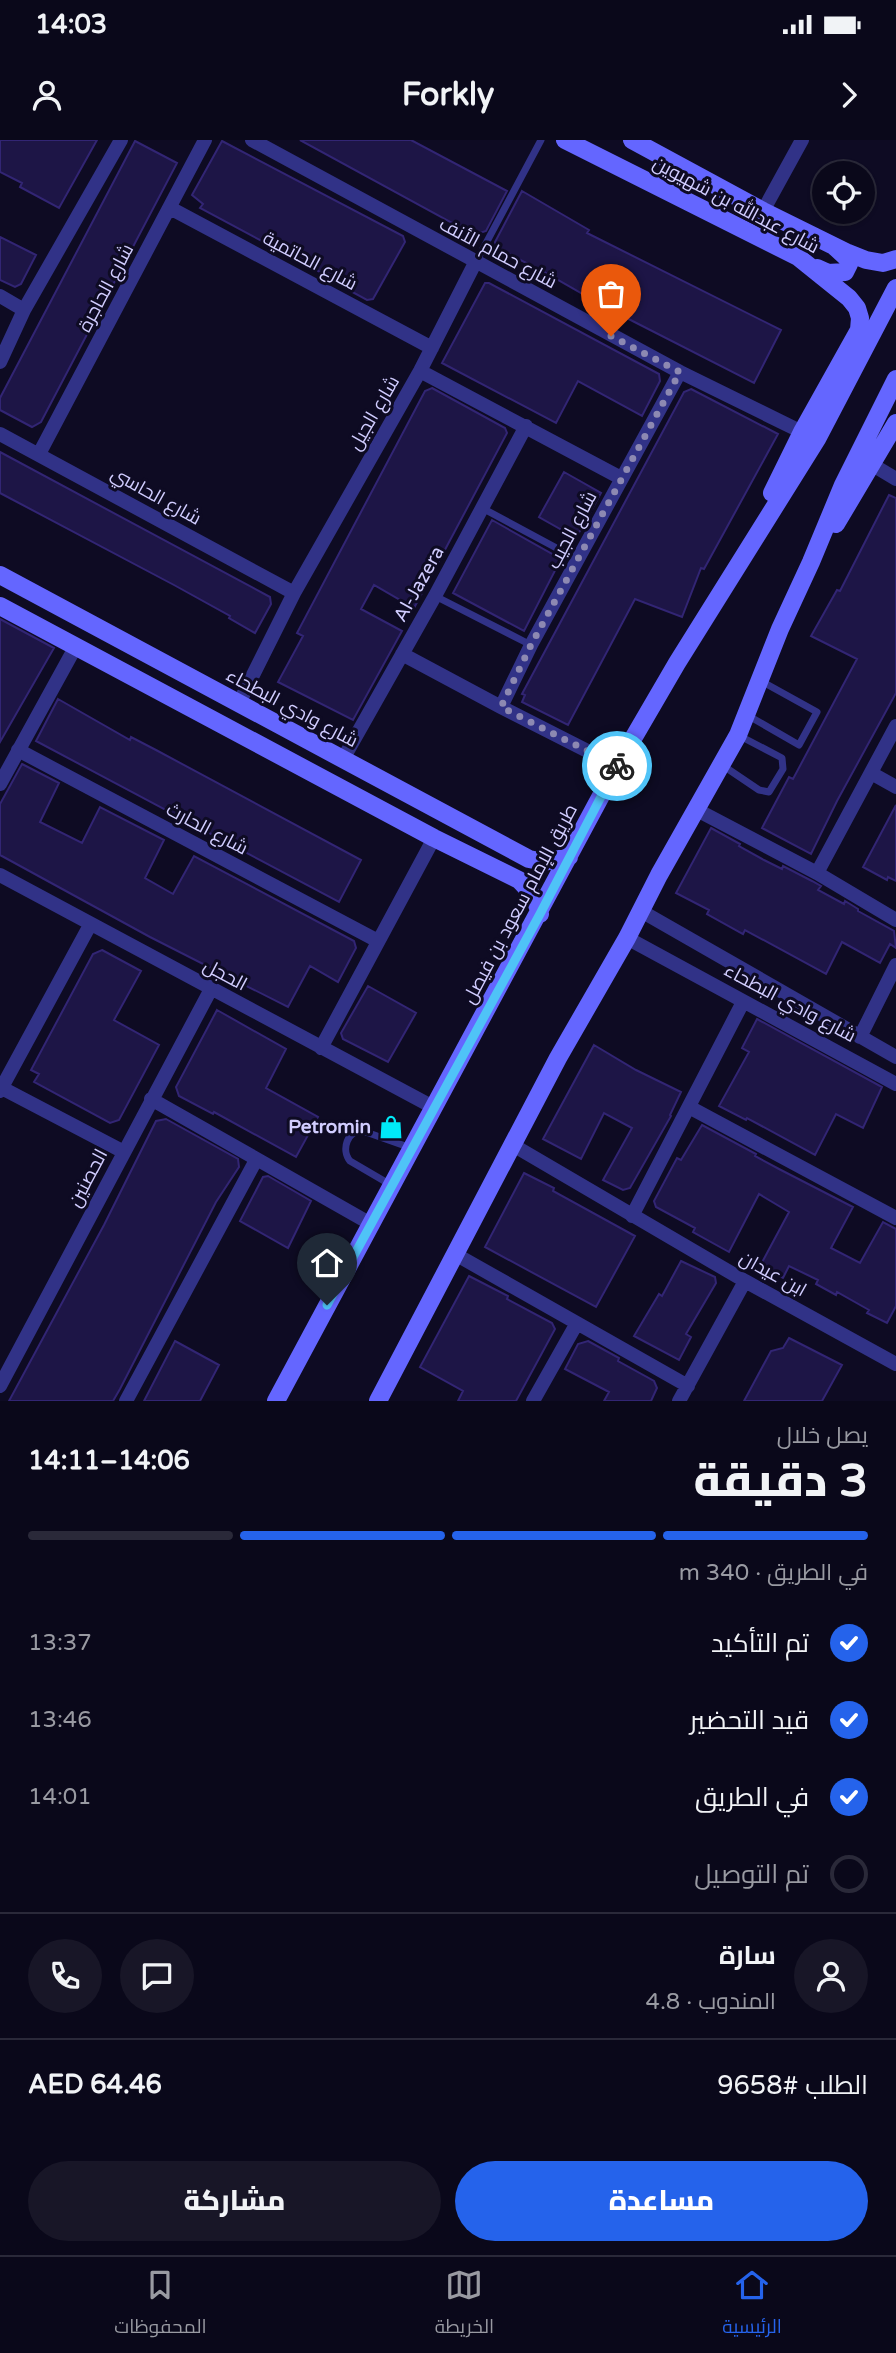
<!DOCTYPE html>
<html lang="ar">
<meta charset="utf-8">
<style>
:root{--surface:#0a081a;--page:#181627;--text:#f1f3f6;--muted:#999aa2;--line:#2a2939;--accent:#2563eb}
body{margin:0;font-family:"Varela Round",Cairo,sans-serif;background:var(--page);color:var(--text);direction:rtl;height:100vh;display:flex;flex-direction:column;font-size:26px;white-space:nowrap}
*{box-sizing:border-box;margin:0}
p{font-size:23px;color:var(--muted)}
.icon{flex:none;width:38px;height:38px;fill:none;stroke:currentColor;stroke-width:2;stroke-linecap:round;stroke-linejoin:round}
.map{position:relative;height:1261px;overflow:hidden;direction:ltr}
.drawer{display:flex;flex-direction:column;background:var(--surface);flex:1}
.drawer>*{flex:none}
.controls{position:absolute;left:812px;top:21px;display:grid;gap:14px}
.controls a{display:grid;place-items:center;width:63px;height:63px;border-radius:50%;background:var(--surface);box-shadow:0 2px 5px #0004,0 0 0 2px var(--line);font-size:35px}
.pin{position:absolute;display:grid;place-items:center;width:60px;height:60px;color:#fff;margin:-72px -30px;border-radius:50% 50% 50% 0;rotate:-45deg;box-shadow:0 0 7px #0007}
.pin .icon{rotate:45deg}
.courier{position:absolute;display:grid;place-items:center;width:70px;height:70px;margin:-35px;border:5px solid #4fc3f7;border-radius:50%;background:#fff;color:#222;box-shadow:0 2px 9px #0007}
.overview em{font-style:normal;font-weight:800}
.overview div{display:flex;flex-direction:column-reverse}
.overview{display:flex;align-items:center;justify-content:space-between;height:119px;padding:0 28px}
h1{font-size:46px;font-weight:800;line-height:52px}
.bar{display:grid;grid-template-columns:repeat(4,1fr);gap:10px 7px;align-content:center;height:84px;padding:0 28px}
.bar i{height:9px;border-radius:5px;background:var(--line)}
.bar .active{background:var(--accent)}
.bar p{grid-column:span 4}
.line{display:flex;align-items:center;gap:18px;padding:0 28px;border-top:2px solid var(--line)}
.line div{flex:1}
.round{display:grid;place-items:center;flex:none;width:74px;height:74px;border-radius:37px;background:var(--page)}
ol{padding:0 28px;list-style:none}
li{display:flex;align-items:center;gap:21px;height:77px}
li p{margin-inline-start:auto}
li .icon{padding:7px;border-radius:50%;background:var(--accent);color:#fff;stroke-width:4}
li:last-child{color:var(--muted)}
li i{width:38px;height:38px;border:4px solid var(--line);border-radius:50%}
.cta{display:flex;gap:14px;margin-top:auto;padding:14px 28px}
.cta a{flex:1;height:80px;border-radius:42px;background:var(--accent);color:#fff;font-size:28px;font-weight:800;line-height:80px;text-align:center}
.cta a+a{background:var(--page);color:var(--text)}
.status{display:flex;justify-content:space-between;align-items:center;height:49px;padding:0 35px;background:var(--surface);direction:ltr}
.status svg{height:19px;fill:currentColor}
header{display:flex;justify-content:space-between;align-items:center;height:91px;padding:0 28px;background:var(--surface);font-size:32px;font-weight:800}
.dock{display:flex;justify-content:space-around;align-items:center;height:98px;border-top:2px solid var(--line);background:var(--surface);font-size:19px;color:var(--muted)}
.dock a{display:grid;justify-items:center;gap:4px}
.dock .active{color:var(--accent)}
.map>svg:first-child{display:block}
.building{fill:#1d1546;stroke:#322574;stroke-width:2}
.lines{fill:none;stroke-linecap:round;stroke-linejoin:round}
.lane{stroke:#313287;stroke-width:7}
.street{stroke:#313287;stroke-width:14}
.secondary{stroke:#6466ff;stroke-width:18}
.done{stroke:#8d89b2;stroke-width:7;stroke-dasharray:0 12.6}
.route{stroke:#4fc3f7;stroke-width:9}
.labels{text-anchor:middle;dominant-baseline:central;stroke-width:6;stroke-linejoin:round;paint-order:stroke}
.street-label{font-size:19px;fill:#d1cdff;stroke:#0e0b23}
.poi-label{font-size:19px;font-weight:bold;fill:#d1cdff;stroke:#0e0b23;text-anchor:end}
</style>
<div class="status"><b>14:03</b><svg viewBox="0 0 49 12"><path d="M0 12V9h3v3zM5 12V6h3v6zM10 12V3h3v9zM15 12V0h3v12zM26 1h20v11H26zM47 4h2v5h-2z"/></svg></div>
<header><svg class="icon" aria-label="forward" viewBox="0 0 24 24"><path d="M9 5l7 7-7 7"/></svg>Forkly<svg class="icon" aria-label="person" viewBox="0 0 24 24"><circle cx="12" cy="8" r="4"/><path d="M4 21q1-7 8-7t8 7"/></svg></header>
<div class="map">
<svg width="896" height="1261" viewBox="0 0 896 1261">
<rect width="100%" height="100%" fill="#0e0b23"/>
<path class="building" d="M 0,0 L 97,0 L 59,68 L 20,47 L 22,43 L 0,32 Z
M 300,0 L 411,0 L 507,51 L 486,91 L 474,95 Z
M 135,1 L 177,23 L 41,282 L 32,287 L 0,270 L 0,258 Z
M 222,1 L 403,96 L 405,102 L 373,159 L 367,160 L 334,142 L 335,140 L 200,68 L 203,64 L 192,55 Z
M 522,51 L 589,90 L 587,93 L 781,190 L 754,243 L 609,169 L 544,132 L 497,108 L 495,102 Z
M 0,97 L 36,115 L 21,144 L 15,147 L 0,140 Z
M 485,143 L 489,143 L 659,234 L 660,241 L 642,276 L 578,241 L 556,283 L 442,223 Z
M 432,248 L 505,288 L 507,293 L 414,468 L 374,445 L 361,469 L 402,491 L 353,580 L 278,542 L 303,496 L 297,493 L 425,251 Z
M 691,249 L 778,294 L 704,429 L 701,428 L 682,477 L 635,459 L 568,585 L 522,562 L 525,555 L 522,554 L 684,252 Z
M 0,312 L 270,457 L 271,464 L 255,493 L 229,478 L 230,476 L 174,445 L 0,353 Z
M 564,332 L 601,353 L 576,398 L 539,377 Z
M 889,355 L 896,358 L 896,553 L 837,661 L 811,714 L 762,688 L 789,637 L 793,639 L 857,519 L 811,496 L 837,450 L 840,451 Z
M 492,380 L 561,419 L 524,491 L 453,453 Z
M 0,479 L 54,508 L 0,602 Z
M 58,559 L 130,600 L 131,597 L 156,610 L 361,720 L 339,762 L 36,601 Z
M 22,624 L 59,643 L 40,682 L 82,703 L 100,667 L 164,700 L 145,738 L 173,754 L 194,716 L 354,801 L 356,808 L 338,842 L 310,826 L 288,867 L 150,797 L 0,715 L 0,664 Z
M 896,665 L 896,741 L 888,737 L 887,740 L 863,727 Z
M 711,688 L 740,704 L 739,706 L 764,720 L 782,729 L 783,726 L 812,741 L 821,746 L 818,750 L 844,764 L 845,761 L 850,764 L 858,769 L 858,771 L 894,791 L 896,808 L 890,804 L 880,823 L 842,802 L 826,834 L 745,790 L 743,794 L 707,774 L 709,770 L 676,753 Z
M 102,810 L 141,831 L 114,880 L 159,905 L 119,980 L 110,983 L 34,942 L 39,934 L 31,930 L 93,814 Z
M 368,846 L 416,873 L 388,922 L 343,899 L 341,893 Z
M 217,870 L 286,909 L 266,948 L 318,977 L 296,1017 L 214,972 L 213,974 L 179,956 L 176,947 Z
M 757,879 L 882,947 L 863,988 L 836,974 L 815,1015 L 747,978 L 746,980 L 719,966 L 749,912 L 742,908 Z
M 594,905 L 636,930 L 681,952 L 670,975 L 671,976 L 630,1048 L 623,1050 L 603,1040 L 632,988 L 604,973 L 581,1019 L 543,999 Z
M 166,979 L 238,1019 L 239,1027 L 216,1062 L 120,1249 L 113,1261 L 9,1261 L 104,1085 L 156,981 Z
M 702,985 L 756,1014 L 755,1016 L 779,1029 L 853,1067 L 831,1108 L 860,1123 L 883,1082 L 896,1089 L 896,1166 L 887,1183 L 867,1173 L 869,1170 L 837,1152 L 836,1155 L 816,1144 L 818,1140 L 789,1126 L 783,1138 L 760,1126 L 789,1072 L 759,1054 L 729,1112 L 693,1092 L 695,1088 L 656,1067 L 654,1061 L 677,1018 L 681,1020 Z
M 524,1033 L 554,1048 L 553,1051 L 635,1096 L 596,1167 L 485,1107 Z
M 268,1036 L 311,1061 L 288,1108 L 240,1081 L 263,1037 Z
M 681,1121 L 715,1137 L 716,1143 L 686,1194 L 691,1197 L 679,1220 L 634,1196 L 659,1154 L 662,1156 Z
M 469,1136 L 508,1156 L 507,1159 L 552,1183 L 555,1189 L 516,1261 L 458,1261 L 463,1251 L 420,1227 Z
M 789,1198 L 842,1225 L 822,1261 L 744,1261 L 771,1211 L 783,1208 Z
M 175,1201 L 219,1225 L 200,1261 L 144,1261 Z
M 588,1201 L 619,1218 L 618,1221 L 654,1241 L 657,1248 L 651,1261 L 604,1261 L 609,1252 L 565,1229 L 578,1204 Z"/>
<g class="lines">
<path class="lane" d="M 476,122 L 541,0
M 482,368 L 577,419
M 435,456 L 531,505
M 747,575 L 799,605 L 817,572 L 761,541
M 722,625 L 759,650 L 769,652 L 783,629 L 782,618 L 738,595
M 391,1045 L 350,1021 C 341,1010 347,990 363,991 L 411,1008"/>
<path class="street" d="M 252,0 L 680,232 L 802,292
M 170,68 L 432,208
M 763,71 L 802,0
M 0,156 L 24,170
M 0,222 L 24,170 L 121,0
M 420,231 L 621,338
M 0,294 L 294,453
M 39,314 L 205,0
M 871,324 L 896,339
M 402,514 L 501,567 L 617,626
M 239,563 L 294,453 L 420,231 L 475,123
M 501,567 L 531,505 L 680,232
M 18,610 L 378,801
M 343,619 L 435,456 L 526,286
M 871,633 L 896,647
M 0,644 L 76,506
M 697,670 L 817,733 L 896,780
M 817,733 L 896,586
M 0,735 L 433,967
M 641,771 L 896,917
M 627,798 L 896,944
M 860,897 L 896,825
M 321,908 L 434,698
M 0,947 L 124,1012
M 0,951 L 90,785
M 151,959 L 371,1084
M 689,967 L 896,1078
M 511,1004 L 745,1141 L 896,1224
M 632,1076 L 743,862
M 455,1114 L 688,1246
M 0,1246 L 211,849
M 126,1261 L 256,1020
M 533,1261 L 577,1183
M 679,1261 L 745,1141"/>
<path class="secondary" d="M 565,0 L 798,117 L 849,158 L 857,168 L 860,178 L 859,190 L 802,292 L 772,353
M 632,0 L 763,71 L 846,112 L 866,120 L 883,123 L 896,119
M 817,128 L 828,133 L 845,132 L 849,124 L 847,118 L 835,107
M 836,384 L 896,283
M 0,435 L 529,719 L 544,722 L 569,717
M 0,466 L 434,698 L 519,740 C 530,751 536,759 540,774
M 276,1261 L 617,626 L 677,523 L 817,299 L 896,148
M 378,1261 L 558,918 L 627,798 L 659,735 L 738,595 L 780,489 L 811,422 L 843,345 L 896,239"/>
</g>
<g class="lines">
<path class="done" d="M 611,196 L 680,232 L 531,505 L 501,567 L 617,626"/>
<path class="route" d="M 327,1165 L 540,774 L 617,626"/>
</g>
<defs>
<g id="shop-bare" transform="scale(1.89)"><path d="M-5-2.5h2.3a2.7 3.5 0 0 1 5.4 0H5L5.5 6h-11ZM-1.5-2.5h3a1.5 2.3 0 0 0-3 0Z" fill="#00e9f8" stroke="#0e0b23" stroke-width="2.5" paint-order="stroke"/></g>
</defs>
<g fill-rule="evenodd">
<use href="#shop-bare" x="391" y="987"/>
</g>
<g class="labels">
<g class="street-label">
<text transform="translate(736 65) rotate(28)">شارع عبدالله بن شهيوين</text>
<text transform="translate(498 113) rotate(28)">شارع حمام الأنف</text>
<text transform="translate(310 121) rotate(28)">شارع الحاتمية</text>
<text transform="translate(106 148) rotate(-62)">شارع الحاجرة</text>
<text transform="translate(374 273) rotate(-60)">شارع الجيل</text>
<text transform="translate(156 356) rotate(29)">شارع الحاسي</text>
<text transform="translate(572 390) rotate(-62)">شارع الجيب</text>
<text transform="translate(419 444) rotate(-61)">Al-Jazera</text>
<text transform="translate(292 568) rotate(28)">شارع وادي البطحاء</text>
<text transform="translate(207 689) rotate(28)">شارع الحارث</text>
<text transform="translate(520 764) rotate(-62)">طريق الإمام سعود بن فيصل</text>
<text transform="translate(225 835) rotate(28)">الحجل</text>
<text transform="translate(790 863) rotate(28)">شارع وادي البطحاء</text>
<text transform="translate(88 1038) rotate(-62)">الحصنين</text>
<text transform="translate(773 1134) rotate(29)">ابن عيدان</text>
</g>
<g class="poi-label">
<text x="371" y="987">Petromin</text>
</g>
</g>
</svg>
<div class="controls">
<a><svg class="icon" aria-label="locate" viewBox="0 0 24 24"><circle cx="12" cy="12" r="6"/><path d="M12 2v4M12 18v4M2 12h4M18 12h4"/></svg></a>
</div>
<div class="pin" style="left:611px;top:196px;background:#ea580c"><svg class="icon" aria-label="bag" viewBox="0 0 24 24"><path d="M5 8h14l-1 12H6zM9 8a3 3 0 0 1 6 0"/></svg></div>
<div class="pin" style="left:327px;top:1165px;background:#1f2937"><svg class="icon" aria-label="home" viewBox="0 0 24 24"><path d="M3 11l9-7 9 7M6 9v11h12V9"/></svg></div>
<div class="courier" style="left:617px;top:626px"><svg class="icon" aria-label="bike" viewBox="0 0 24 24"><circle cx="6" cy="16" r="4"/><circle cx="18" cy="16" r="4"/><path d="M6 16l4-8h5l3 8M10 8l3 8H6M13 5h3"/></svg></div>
</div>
<section class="drawer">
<div class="overview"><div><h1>3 دقيقة</h1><p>يصل خلال</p></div><em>14:06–14:11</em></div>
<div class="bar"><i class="active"></i><i class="active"></i><i class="active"></i><i></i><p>في الطريق · 340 m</p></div>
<ol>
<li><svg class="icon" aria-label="check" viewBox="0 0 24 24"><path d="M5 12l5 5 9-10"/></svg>تم التأكيد<p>13:37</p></li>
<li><svg class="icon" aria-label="check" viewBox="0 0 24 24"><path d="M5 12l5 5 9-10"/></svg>قيد التحضير<p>13:46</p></li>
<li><svg class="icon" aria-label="check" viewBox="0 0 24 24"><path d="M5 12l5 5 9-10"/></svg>في الطريق<p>14:01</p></li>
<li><i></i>تم التوصيل</li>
</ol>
<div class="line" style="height:126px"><a class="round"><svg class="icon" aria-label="person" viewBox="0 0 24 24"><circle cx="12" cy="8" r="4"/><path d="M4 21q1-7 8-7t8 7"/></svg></a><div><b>سارة</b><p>المندوب · 4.8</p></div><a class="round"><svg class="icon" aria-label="chat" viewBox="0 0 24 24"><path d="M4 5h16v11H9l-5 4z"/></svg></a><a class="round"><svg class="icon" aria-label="phone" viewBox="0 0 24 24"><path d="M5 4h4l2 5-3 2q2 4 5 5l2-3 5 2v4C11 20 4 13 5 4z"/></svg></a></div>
<div class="line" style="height:91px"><div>الطلب #9658</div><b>AED 64.46</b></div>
<div class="cta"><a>مساعدة</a><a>مشاركة</a></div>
</section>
<nav class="dock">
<a class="active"><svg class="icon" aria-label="home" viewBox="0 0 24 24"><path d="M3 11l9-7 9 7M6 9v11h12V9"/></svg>الرئيسية</a>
<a><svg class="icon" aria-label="map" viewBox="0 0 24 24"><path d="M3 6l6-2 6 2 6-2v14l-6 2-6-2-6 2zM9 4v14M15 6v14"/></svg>الخريطة</a>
<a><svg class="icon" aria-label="saved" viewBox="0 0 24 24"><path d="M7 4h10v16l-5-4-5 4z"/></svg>المحفوظات</a>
</nav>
